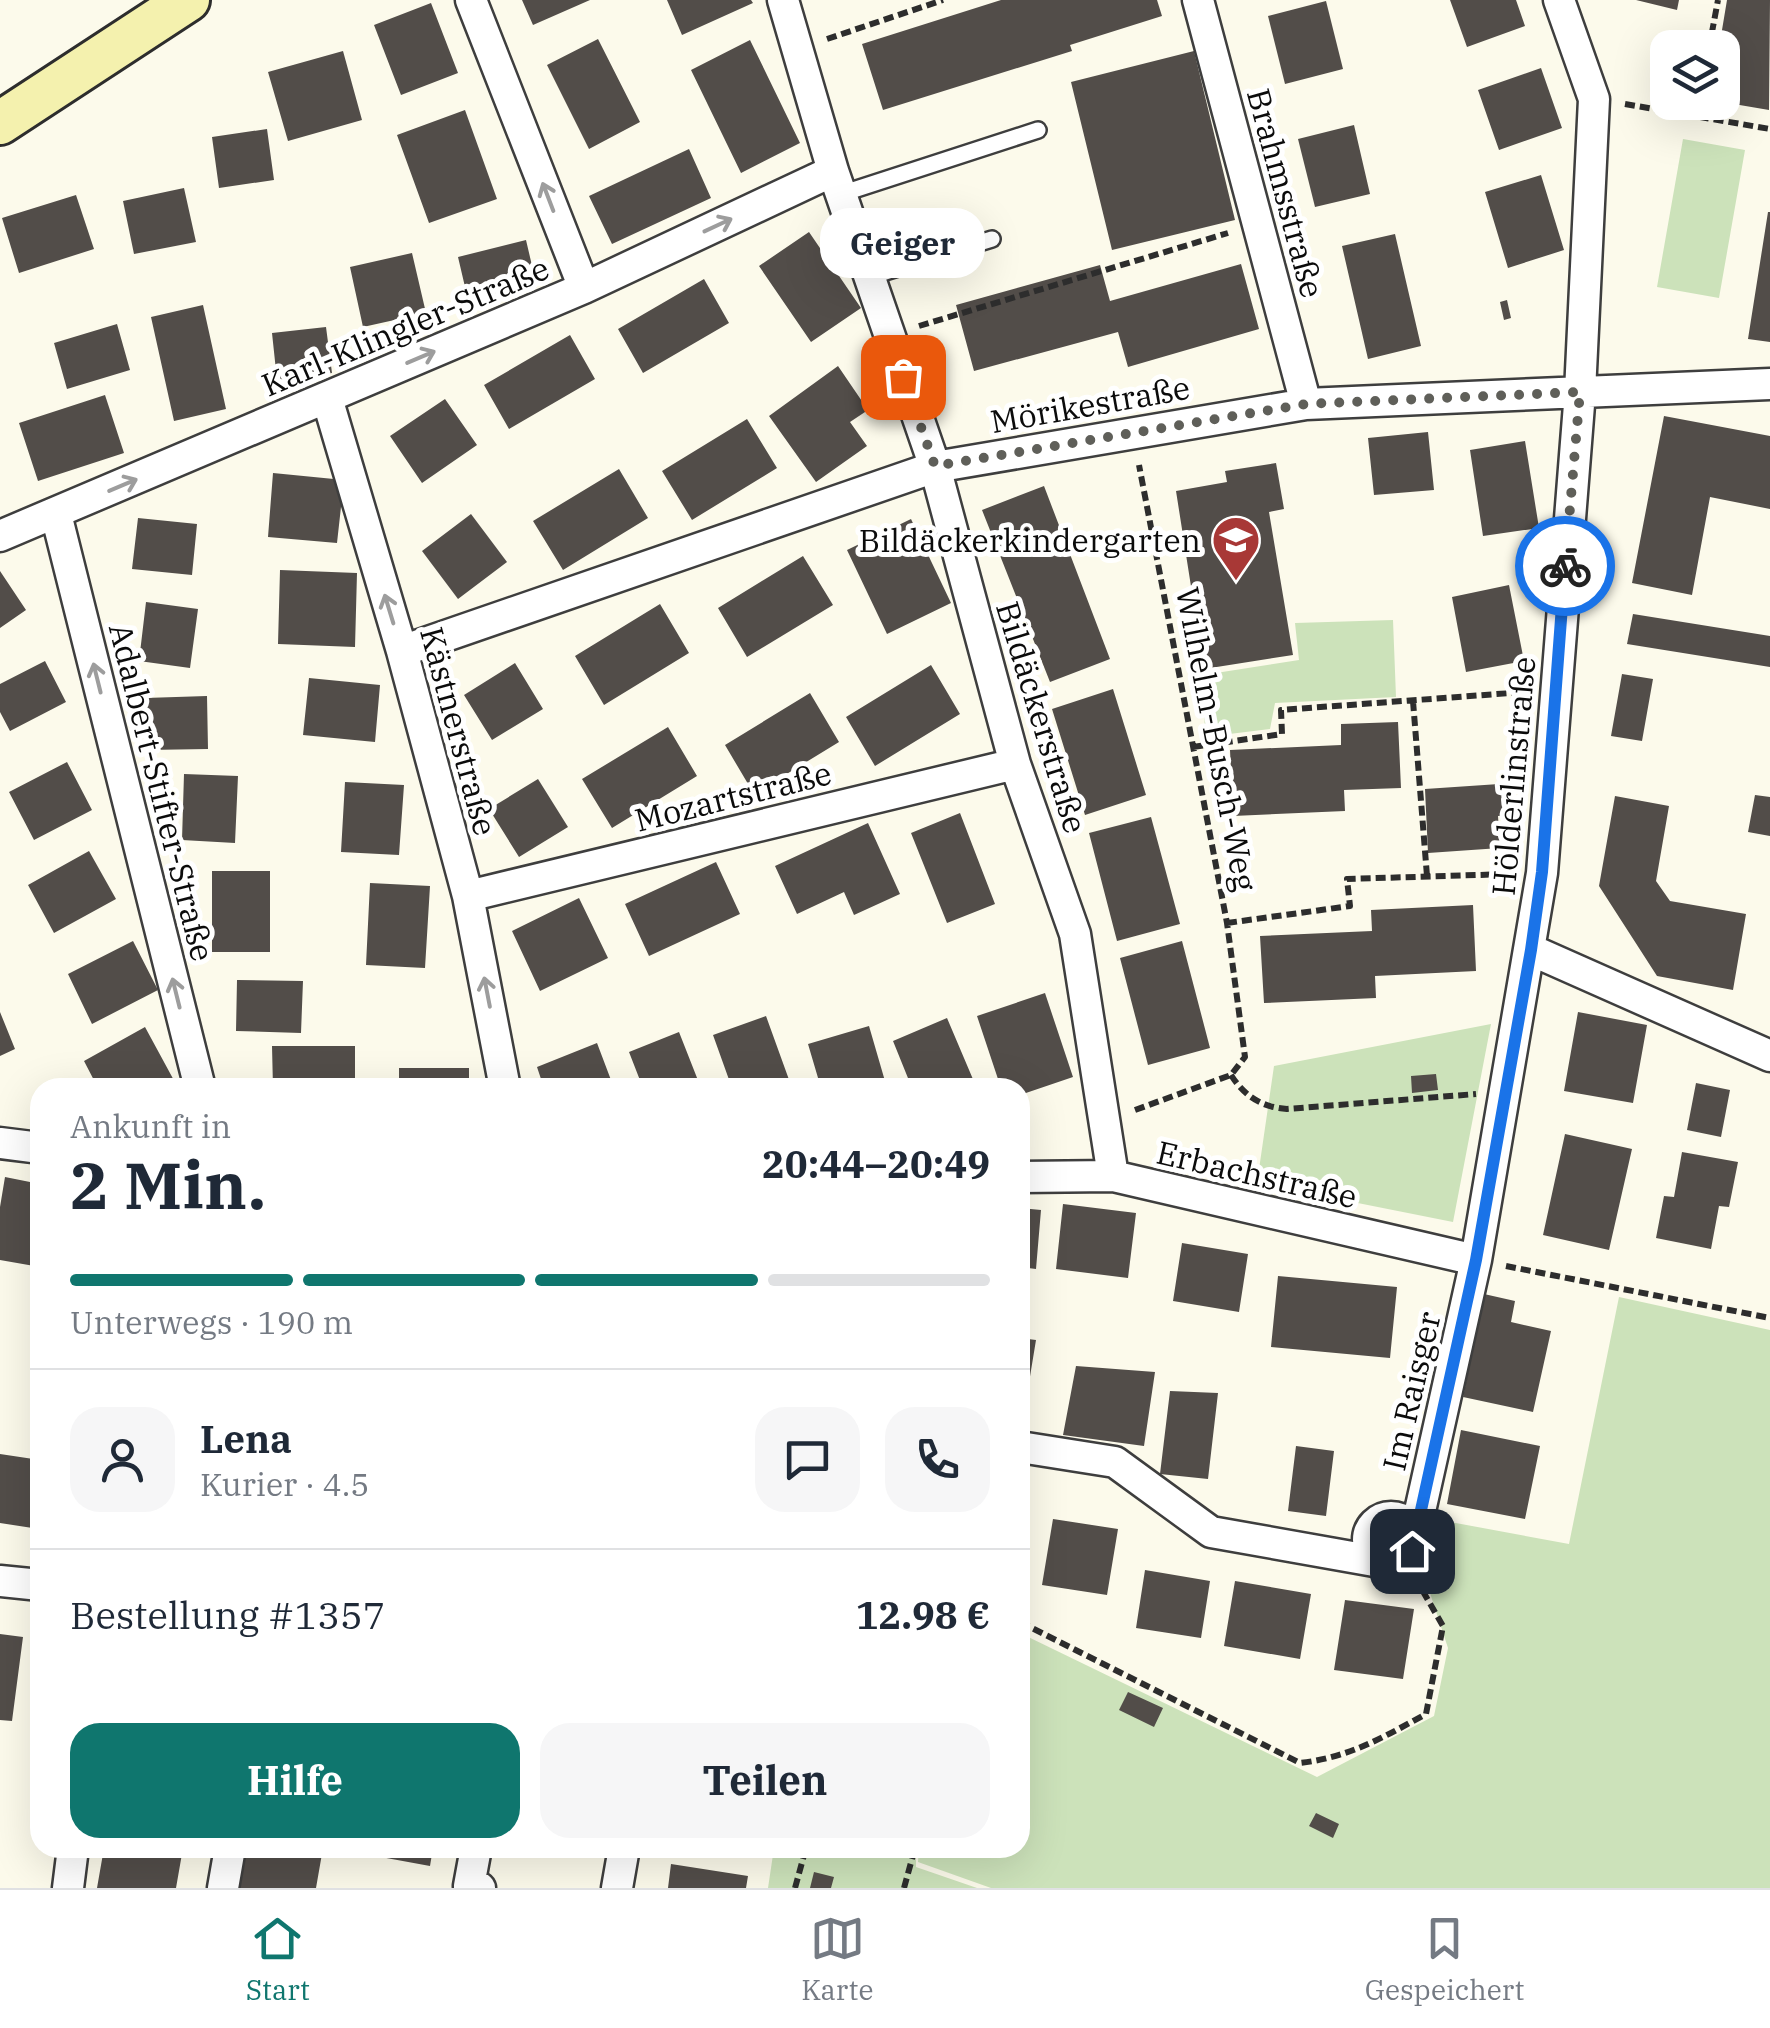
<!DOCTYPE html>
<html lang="de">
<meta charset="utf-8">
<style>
:root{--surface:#fff;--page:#f6f6f7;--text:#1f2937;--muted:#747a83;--line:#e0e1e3;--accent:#0f766e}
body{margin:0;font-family:"IBM Plex Serif",serif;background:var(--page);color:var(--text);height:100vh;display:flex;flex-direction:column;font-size:38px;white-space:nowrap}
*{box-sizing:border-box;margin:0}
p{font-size:32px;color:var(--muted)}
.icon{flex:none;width:55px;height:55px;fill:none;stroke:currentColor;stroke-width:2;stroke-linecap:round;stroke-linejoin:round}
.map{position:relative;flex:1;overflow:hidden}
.details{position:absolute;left:30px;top:1078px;width:1000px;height:780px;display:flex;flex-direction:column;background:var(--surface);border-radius:30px;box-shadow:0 10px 40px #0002}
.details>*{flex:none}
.controls{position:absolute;left:1650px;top:30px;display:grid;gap:20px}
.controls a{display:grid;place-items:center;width:90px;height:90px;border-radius:20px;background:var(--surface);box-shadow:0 10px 40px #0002;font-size:50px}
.pin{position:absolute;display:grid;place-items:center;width:85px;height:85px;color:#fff;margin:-42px;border-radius:20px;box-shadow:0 5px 15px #0006}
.courier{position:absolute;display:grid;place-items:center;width:100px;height:100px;margin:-50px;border:8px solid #1a73e8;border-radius:50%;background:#fff;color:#222;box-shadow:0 2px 12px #0007}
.bubble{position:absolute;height:70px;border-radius:30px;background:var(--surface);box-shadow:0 10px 40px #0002;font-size:32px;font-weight:700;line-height:70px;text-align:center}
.summary em{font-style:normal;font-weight:700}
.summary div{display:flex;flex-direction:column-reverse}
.summary{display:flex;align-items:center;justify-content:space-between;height:170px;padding:0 40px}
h1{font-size:65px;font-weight:700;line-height:75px}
.bar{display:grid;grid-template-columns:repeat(4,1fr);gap:15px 10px;align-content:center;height:120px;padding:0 40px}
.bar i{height:12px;border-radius:8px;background:var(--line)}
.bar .on{background:var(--accent)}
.bar p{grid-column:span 4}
.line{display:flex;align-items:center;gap:25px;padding:0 40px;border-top:2px solid var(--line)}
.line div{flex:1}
.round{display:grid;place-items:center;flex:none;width:105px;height:105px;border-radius:30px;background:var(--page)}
.action{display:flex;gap:20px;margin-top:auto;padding:20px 40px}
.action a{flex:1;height:115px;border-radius:30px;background:var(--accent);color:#fff;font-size:40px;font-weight:700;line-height:115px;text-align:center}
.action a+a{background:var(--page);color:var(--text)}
.menu{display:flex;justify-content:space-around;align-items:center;height:140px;border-top:2px solid var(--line);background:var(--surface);font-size:28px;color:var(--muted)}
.menu a{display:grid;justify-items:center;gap:5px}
.menu .on{color:var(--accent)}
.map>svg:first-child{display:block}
.green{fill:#cce2ba}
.building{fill:#524d49}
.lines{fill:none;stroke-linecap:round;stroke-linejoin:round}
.lane-casing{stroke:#3e3e3e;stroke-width:20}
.street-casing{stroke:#3e3e3e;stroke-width:35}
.secondary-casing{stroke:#2d2d2d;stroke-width:48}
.path{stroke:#2d2d2d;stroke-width:6;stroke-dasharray:10 5;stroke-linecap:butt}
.lane{stroke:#fff;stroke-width:15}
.street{stroke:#fff;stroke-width:30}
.secondary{stroke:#f4f1ae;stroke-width:42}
.oneway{stroke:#9d9d9d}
.done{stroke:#5f5f59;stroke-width:10;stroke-dasharray:0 18}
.route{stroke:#1a73e8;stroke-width:12}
.labels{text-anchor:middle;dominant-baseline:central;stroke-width:10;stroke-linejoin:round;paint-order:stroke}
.street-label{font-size:32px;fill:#0b0b0b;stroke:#fff}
.poi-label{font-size:32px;fill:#0b0b0b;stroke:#fff;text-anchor:end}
</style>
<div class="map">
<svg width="1770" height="1888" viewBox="0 0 1770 1888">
<rect width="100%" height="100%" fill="#fcfaeb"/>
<path class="green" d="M 1683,139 L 1745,150 L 1719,298 L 1657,287 Z
M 1393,620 L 1396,697 L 1275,703 L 1270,729 L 1205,737 L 1203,675 L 1299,660 L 1295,623 Z
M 1491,1024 L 1453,1222 L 1257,1183 L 1274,1066 Z
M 1619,1297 L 1770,1330 L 1770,1888 L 991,1888 L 918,1862 L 919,1848 L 1020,1848 L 1020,1633 L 1317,1777 L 1434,1716 L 1448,1648 L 1430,1593 L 1445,1521 L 1569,1544 Z
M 774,1848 L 916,1848 L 916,1867 L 977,1888 L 768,1888 Z"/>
<path class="building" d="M 522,0 L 590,0 L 533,25 Z
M 667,0 L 751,0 L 753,3 L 682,35 Z
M 1001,0 L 1157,0 L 1162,16 L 1070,45 L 1072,51 L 883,110 L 862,44 Z
M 1450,0 L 1516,0 L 1525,26 L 1467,47 Z
M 1636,0 L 1679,0 L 1677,10 Z
M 1727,0 L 1770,0 L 1769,110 L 1722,102 L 1722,48 L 1719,48 Z
M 1326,1 L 1343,69 L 1285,84 L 1268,16 Z
M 431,3 L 458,73 L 401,95 L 374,25 Z
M 598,39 L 640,122 L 589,149 L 547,65 Z
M 750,40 L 800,143 L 741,173 L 691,70 Z
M 343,51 L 362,120 L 288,141 L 268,72 Z
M 1194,51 L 1235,220 L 1112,250 L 1071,82 Z
M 1541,68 L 1562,128 L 1499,150 L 1478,90 Z
M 465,110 L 497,199 L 429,223 L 397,135 Z
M 1354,125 L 1370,194 L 1315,207 L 1298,139 Z
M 267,129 L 274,180 L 219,188 L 212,137 Z
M 689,149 L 711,198 L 612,244 L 589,196 Z
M 1541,175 L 1564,250 L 1508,268 L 1485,192 Z
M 184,188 L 196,242 L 134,254 L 123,201 Z
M 76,195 L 94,249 L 19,273 L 2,218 Z
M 1768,212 L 1770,212 L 1770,342 L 1748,339 Z
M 809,232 L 861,308 L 811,342 L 759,266 Z
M 1395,234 L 1421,346 L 1368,359 L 1342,246 Z
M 526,240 L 537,287 L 469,304 L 458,257 Z
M 412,253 L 426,313 L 363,327 L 350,267 Z
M 1241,264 L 1259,329 L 1128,367 L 1118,332 L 974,371 L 956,305 L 1100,265 L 1110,301 Z
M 704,279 L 729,323 L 643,373 L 618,329 Z
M 1507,300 L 1511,318 L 1504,320 L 1500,302 Z
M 203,305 L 226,409 L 174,421 L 151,317 Z
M 117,324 L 130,370 L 67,389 L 54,343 Z
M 326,327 L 332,373 L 277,380 L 272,333 Z
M 570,335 L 595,379 L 509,429 L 484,385 Z
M 838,366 L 868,410 L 850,422 L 867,446 L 816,482 L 769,416 Z
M 105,395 L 124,453 L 38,481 L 19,423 Z
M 445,399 L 477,445 L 422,483 L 390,436 Z
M 1664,416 L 1770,436 L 1770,509 L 1710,497 L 1692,595 L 1632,583 Z
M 747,419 L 777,468 L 692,520 L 662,471 Z
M 1428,432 L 1434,490 L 1374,495 L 1368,438 Z
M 1525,441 L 1539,528 L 1483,536 L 1470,450 Z
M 1276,463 L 1284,509 L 1269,512 L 1293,655 L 1204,669 L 1176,491 L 1227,482 L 1225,471 Z
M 619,469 L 648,518 L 563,570 L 533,521 Z
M 273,473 L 344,480 L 337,543 L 268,537 Z
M 1044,486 L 1110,659 L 1050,682 L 982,510 Z
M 471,514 L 507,562 L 458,599 L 422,551 Z
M 138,518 L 197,524 L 192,575 L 132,569 Z
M 911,519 L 951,603 L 887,634 L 847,550 Z
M 803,556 L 833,605 L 747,657 L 718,608 Z
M 280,570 L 357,573 L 355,647 L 278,644 Z
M 0,571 L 26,610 L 0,628 Z
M 1509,585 L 1524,661 L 1466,672 L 1452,597 Z
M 146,602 L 198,609 L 190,668 L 139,661 Z
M 660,604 L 689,653 L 604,705 L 575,656 Z
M 1633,614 L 1770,636 L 1770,667 L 1627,644 Z
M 45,661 L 66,702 L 10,731 L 0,712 L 0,684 Z
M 515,663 L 543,709 L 492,740 L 464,695 Z
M 931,665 L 960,714 L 875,766 L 846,717 Z
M 1622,674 L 1653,679 L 1642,741 L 1611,736 Z
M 309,678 L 380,685 L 375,742 L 303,735 Z
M 1113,689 L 1146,795 L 1085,815 L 1052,709 Z
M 810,693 L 839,742 L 754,794 L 725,745 Z
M 207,696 L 208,749 L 147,750 L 145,698 Z
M 1398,722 L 1401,788 L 1344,790 L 1345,811 L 1233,816 L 1230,750 L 1341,745 L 1341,724 Z
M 668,727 L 697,776 L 612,828 L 582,779 Z
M 67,762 L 92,810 L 34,840 L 9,792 Z
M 184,774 L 238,776 L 235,843 L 182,840 Z
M 538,779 L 568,827 L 519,857 L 489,809 Z
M 345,782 L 404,785 L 399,855 L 341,852 Z
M 1514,783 L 1516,815 L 1498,816 L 1500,848 L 1428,853 L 1425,789 Z
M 1755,795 L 1770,797 L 1770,836 L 1748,832 Z
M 1615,796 L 1669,806 L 1656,881 L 1670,901 L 1746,914 L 1733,990 L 1657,976 L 1599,886 Z
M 960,813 L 995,904 L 947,923 L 911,833 Z
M 1151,817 L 1180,924 L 1117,941 L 1089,833 Z
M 868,823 L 900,894 L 854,915 L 844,892 L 797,914 L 775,866 Z
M 89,851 L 116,899 L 54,933 L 28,885 Z
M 716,862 L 740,914 L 649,956 L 625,904 Z
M 212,871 L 270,871 L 270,952 L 212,952 Z
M 370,883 L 430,886 L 425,968 L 366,965 Z
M 579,898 L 608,958 L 540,991 L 512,931 Z
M 1473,905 L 1476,971 L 1375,976 L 1376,998 L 1264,1003 L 1260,936 L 1372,931 L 1371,910 Z
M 133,941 L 158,990 L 92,1024 L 68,974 Z
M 1182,941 L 1210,1048 L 1148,1065 L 1120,958 Z
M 237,980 L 303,981 L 301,1033 L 236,1031 Z
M 1045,993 L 1073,1077 L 1020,1095 L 1020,1088 L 1001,1088 L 977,1016 Z
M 0,1012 L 15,1049 L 0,1056 Z
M 1578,1012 L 1647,1025 L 1633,1103 L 1564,1091 Z
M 766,1016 L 792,1088 L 732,1088 L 713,1035 Z
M 947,1018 L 975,1084 L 967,1088 L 912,1088 L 893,1041 Z
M 869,1026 L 887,1088 L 821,1088 L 808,1044 Z
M 145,1027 L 177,1086 L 98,1088 L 84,1061 Z
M 679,1032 L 701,1088 L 643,1088 L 629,1052 Z
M 597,1043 L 614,1088 L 544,1088 L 537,1067 Z
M 272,1046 L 355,1046 L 355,1088 L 273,1088 Z
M 399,1068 L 469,1068 L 469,1088 L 399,1088 Z
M 1436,1074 L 1438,1090 L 1412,1093 L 1411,1076 Z
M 1696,1083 L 1730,1090 L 1721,1137 L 1687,1130 Z
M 1565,1134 L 1632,1149 L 1609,1250 L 1543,1235 Z
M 1682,1152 L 1738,1162 L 1729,1207 L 1719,1206 L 1711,1249 L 1656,1238 L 1664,1196 L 1674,1197 Z
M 5,1177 L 40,1184 L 40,1267 L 0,1260 L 0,1207 Z
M 1063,1204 L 1136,1213 L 1128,1278 L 1056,1269 Z
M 1020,1208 L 1041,1210 L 1036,1269 L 1020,1267 Z
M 1182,1243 L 1248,1254 L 1239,1312 L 1173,1301 Z
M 1278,1276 L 1397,1287 L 1390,1358 L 1271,1347 Z
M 1484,1294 L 1515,1301 L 1511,1322 L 1551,1331 L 1533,1412 L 1463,1397 Z
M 1020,1338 L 1036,1340 L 1024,1413 L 1020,1412 Z
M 1076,1366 L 1155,1372 L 1144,1446 L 1063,1435 Z
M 1170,1391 L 1218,1393 L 1208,1479 L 1160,1474 Z
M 1461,1430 L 1540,1446 L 1525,1519 L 1447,1504 Z
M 1296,1446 L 1334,1451 L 1326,1516 L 1288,1511 Z
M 0,1454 L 40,1460 L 39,1529 L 0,1523 Z
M 1053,1519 L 1118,1529 L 1107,1595 L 1042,1585 Z
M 1145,1570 L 1210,1581 L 1201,1638 L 1136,1628 Z
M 1235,1581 L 1311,1594 L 1300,1659 L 1224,1646 Z
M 1345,1600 L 1414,1609 L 1403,1679 L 1334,1670 Z
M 0,1634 L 23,1637 L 12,1721 L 0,1720 Z
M 1128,1692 L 1163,1708 L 1154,1727 L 1119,1710 Z
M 1316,1813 L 1339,1824 L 1333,1838 L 1309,1826 Z
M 104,1848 L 183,1848 L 176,1888 L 97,1888 Z
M 245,1848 L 323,1848 L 316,1888 L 238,1888 Z
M 371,1848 L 433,1848 L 430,1866 L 370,1855 Z
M 671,1864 L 748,1876 L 746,1888 L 668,1888 Z
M 814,1872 L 834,1877 L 831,1888 L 810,1888 Z"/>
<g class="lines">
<g class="lane-casing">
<path id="lane" d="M 841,194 L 1038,130
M 869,277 L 992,239"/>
</g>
<g class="street-casing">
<path id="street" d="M 471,0 L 584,288
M 783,0 L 833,171 L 935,467 L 1015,764 L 1075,934 L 1113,1176
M 1198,0 L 1306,404
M 327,398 L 402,651 L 468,896 L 505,1088
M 56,514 L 200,1088
M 0,536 L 584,288 L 833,171
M 402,651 L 935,467 L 1306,404 L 1770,384
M 468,896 L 1015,764
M 1531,950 L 1770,1056
M 0,1143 L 40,1148
M 1020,1177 L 1113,1176 L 1476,1260
M 1020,1447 L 1115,1462 L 1211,1532 L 1380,1562
M1368 1540a23 23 0 1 1 46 0a23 23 0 1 1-46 0Z
M 1414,1538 L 1476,1260 L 1542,873 L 1580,392 L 1594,99 L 1559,0
M 0,1581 L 40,1585
M 476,1848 L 469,1886 L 480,1888
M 68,1888 L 73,1848
M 223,1888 L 230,1848
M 617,1888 L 624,1848"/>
</g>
<g class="secondary-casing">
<path id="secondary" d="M 0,123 L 188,0"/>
</g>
<path class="path" d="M 827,39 L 943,0
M 1709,48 L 1718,0
M 1625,104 L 1770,129
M 1697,116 L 1700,102
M 919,326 L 1228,233
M 1413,701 L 1427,876
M 1193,747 L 1282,734 L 1281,710 L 1525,692
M 1227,923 L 1350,906 L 1347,879 L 1510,874
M 1231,1075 C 1245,1097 1262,1107 1287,1109 L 1476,1094
M 1135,1110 L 1231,1075 L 1245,1057 L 1227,923 L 1139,465
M 1506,1266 L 1770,1318
M 1020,1622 L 1300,1763 C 1350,1757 1382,1738 1426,1714 L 1443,1626 L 1410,1569
M 795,1888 L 806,1848
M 904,1888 L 915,1848"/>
<use href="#lane" class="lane"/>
<use href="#street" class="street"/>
<use href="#secondary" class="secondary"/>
</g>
<defs><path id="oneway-shaft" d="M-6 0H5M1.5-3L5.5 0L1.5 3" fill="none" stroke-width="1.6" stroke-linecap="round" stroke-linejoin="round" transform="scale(2.5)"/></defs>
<g class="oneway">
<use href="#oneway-shaft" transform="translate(548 197) rotate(-111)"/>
<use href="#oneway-shaft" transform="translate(718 225) rotate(-25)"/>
<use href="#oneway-shaft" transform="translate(421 357) rotate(-23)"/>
<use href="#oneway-shaft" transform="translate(123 485) rotate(-23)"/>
<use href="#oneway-shaft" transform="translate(389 609) rotate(-107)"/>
<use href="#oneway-shaft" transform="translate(97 678) rotate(-104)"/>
<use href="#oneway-shaft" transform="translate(487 992) rotate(-101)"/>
<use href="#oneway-shaft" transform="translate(176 993) rotate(-104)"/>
</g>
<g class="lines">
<path class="done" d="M 903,377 L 935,466 L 1306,404 L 1580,392 L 1565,566"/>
<path class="route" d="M 1412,1551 L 1476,1260 L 1531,950 L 1542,872 L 1565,566"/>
</g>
<defs>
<g id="school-pin" transform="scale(2.5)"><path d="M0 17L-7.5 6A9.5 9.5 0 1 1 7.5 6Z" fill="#a83836" stroke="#fff"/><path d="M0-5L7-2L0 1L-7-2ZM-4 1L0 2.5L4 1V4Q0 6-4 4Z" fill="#fff"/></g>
</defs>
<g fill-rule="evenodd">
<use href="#school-pin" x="1236" y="540"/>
</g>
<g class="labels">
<g class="street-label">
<text transform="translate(1286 193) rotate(75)">Brahmsstraße</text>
<text transform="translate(405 326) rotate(-23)">Karl-Klingler-Straße</text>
<text transform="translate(1090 404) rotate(-10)">Mörikestraße</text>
<text transform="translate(1042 717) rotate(73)">Bildäckerstraße</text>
<text transform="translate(459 731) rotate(75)">Kästnerstraße</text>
<text transform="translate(1217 739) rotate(79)">Wilhelm-Busch-Weg</text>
<text transform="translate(1513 776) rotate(-85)">Hölderlinstraße</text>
<text transform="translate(162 792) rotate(76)">Adalbert-Stifter-Straße</text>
<text transform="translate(733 796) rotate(-14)">Mozartstraße</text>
<text transform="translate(1257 1174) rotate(13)">Erbachstraße</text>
<text transform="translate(1411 1391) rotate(-77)">Im Raisger</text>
</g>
<g class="poi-label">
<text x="1201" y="540">Bildäckerkindergarten</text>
</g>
</g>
</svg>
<div class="controls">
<a><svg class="icon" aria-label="layers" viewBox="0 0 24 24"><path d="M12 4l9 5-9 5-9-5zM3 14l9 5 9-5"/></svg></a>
</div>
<div class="pin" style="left:903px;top:377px;background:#ea580c"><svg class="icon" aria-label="bag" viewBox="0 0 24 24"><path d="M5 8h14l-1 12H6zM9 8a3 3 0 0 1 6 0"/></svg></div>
<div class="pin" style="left:1412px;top:1551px;background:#1f2937"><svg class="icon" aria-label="home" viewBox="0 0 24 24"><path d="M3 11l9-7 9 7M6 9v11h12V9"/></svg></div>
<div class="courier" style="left:1565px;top:566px"><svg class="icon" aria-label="bike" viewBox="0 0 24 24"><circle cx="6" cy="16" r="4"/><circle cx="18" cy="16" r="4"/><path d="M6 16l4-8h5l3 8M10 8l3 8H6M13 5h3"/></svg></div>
<div class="bubble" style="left:820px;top:208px;width:165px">Geiger</div>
<section class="details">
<div class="summary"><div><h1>2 Min.</h1><p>Ankunft in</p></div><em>20:44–20:49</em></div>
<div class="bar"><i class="on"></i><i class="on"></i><i class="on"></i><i></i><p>Unterwegs · 190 m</p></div>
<div class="line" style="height:180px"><a class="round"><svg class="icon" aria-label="person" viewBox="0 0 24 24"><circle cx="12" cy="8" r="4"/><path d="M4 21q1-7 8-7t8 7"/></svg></a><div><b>Lena</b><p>Kurier · 4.5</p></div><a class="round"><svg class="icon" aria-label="chat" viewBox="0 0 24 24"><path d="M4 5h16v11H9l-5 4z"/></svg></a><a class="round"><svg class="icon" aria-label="phone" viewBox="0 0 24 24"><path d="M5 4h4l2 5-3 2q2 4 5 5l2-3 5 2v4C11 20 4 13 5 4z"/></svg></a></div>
<div class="line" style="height:130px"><div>Bestellung #1357</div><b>12.98 €</b></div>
<div class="action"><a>Hilfe</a><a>Teilen</a></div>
</section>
</div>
<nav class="menu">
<a class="on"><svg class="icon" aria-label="home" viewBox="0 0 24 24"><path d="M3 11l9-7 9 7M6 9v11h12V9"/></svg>Start</a>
<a><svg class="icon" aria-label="map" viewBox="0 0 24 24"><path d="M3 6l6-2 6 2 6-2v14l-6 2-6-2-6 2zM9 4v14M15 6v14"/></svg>Karte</a>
<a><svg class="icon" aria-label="saved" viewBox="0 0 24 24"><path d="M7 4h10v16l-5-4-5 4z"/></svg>Gespeichert</a>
</nav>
